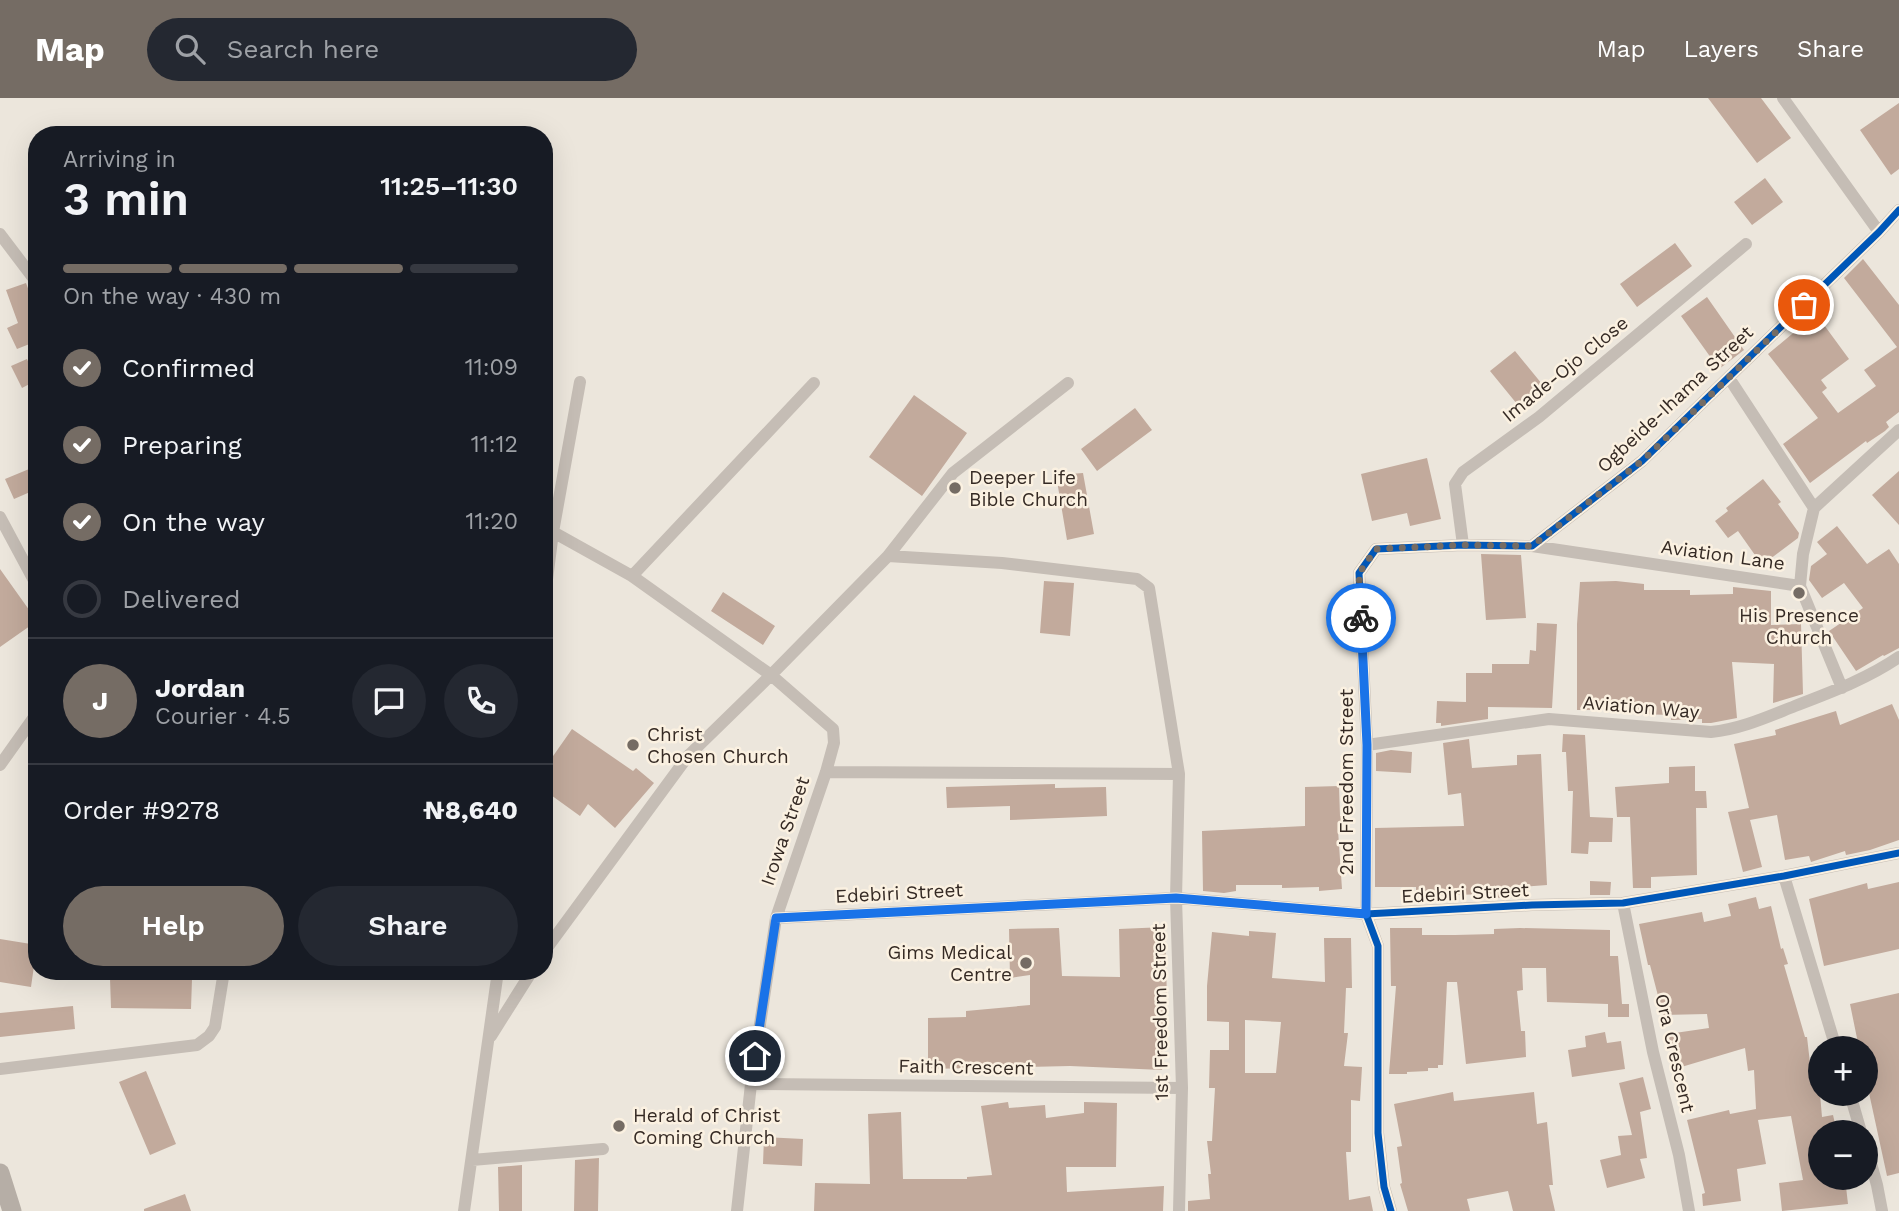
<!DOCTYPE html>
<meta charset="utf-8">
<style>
:root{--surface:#171b24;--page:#242831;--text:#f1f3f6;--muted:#9ea1a6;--line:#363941;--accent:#756c64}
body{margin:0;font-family:"Work Sans",sans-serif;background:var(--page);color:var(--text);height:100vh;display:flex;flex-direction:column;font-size:26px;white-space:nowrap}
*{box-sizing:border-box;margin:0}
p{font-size:23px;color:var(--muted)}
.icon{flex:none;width:38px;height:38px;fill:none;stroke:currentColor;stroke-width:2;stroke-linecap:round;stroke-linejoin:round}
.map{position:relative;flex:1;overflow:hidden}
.sheet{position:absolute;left:28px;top:28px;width:525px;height:854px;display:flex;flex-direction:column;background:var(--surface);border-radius:28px;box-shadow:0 7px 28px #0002}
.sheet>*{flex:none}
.fabs{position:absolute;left:1808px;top:938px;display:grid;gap:14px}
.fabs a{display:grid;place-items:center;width:70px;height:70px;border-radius:50%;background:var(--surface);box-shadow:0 7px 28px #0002;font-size:35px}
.pin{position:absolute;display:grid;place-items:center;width:60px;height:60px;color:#fff;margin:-30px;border:4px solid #fff;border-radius:50%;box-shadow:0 2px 7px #0007}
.courier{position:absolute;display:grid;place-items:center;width:70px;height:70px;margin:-35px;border:5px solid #1a73e8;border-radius:50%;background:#fff;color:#222;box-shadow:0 2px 9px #0007}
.summary em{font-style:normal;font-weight:600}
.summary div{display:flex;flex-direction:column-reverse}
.summary{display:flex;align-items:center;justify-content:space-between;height:119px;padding:0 35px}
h1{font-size:46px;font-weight:600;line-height:52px}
.bar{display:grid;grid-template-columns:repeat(4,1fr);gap:10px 7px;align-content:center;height:84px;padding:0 35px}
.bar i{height:9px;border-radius:5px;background:var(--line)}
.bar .active{background:var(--accent)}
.bar p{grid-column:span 4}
.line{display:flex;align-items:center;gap:18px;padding:0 35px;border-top:2px solid var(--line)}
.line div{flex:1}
.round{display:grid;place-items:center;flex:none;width:74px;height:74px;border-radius:37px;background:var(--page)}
ol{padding:0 35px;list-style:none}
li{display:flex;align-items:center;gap:21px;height:77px}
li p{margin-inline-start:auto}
li .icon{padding:7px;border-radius:50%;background:var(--accent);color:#fff;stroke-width:4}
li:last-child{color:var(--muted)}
li i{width:38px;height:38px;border:4px solid var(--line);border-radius:50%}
.primary-button{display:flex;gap:14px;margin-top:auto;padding:14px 35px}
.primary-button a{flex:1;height:80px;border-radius:42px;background:var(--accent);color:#fff;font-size:28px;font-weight:600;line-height:80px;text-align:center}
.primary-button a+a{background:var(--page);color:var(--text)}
header{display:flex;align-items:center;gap:42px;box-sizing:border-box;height:98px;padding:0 35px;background:var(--accent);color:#fff}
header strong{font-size:33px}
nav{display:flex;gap:38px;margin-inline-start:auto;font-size:24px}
.search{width:490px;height:63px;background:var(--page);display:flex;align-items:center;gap:18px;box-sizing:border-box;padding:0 24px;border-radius:38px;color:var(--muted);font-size:26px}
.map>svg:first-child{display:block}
.building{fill:#c2aa9c;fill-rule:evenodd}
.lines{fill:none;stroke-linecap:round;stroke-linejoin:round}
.street{stroke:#c5bdb5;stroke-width:12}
.secondary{stroke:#b6aea6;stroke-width:19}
.cycleway-casing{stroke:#fbf1e1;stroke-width:11}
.cycleway{stroke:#0057b8;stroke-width:7}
.done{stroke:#756c64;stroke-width:7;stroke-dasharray:0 12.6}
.route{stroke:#1a73e8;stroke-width:9}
.poi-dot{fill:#756c64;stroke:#fbf1e1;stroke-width:2.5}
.labels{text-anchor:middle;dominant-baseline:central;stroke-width:5;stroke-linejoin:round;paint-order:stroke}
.street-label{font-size:19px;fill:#352a24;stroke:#fbf1e1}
.poi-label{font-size:19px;fill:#352a24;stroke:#fbf1e1;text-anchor:start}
</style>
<header>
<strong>Map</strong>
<div class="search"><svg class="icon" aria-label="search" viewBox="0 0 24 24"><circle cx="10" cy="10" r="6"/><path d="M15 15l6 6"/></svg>Search here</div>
<nav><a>Map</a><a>Layers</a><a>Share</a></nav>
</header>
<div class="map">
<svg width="1899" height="1113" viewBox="0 0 1899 1113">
<rect width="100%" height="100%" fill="#ece6dc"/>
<path class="building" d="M 1708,0 L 1761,0 L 1791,40 L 1757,65 Z
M 1899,5 L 1899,71 L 1891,77 L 1860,32 Z
M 1765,80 L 1783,104 L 1752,127 L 1734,104 Z
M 1675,145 L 1692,168 L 1637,209 L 1620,186 Z
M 1863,161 L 1899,207 L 1899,314 L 1886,324 L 1889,329 L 1885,333 L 1867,345 L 1866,343 L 1810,385 L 1783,346 L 1818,320 L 1768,256 L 1816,216 L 1849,261 L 1821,282 L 1827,290 L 1822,294 L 1838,315 L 1876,288 L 1864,272 L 1897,249 L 1844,180 Z
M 26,185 L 37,215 L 37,243 L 17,251 L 7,230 L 18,225 L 6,192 Z
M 1707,199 L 1744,252 L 1719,271 L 1681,218 Z
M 1515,253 L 1542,286 L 1517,306 L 1490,273 Z
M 27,261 L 37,282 L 22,290 L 11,268 Z
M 914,297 L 967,335 L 922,398 L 869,359 Z
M 1135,310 L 1152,332 L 1097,373 L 1081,351 Z
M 1427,360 L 1441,421 L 1410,428 L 1407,415 L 1372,423 L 1361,376 Z
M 34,369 L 37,377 L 37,391 L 14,401 L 5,381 Z
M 1899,373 L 1899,427 L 1872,397 Z
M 1083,375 L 1094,436 L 1067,442 L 1056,377 Z
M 1763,381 L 1781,404 L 1778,406 L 1799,435 L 1798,440 L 1762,467 L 1738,433 L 1728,440 L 1715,423 L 1728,413 L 1726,410 Z
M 1837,428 L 1867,466 L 1889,451 L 1899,466 L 1899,550 L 1884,558 L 1883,557 L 1856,573 L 1829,533 L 1863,510 L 1844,485 L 1822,500 L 1809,482 L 1811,468 L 1827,456 L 1817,444 Z
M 1481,456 L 1521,457 L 1526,520 L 1486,522 Z
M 0,471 L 37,523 L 0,549 Z
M 1044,483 L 1074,485 L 1070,538 L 1040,535 Z
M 1616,483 L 1644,486 L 1644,492 L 1690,492 L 1690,497 L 1733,496 L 1733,489 L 1771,493 L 1771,527 L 1801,526 L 1803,596 L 1773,605 L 1774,566 L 1732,564 L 1737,620 L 1711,625 L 1702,625 L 1702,621 L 1671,622 L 1671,617 L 1638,616 L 1639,604 L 1590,604 L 1590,612 L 1577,612 L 1577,526 L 1580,484 Z
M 723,494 L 775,528 L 763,547 L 711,513 Z
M 1537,525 L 1557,526 L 1552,610 L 1488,609 L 1488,621 L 1441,628 L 1441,625 L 1436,625 L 1437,603 L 1466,604 L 1466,575 L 1492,575 L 1492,566 L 1529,566 L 1530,552 L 1536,553 Z
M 1892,606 L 1899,622 L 1899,742 L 1870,752 L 1846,757 L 1845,753 L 1811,764 L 1809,758 L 1785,762 L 1777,717 L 1750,722 L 1762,769 L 1743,774 L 1728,714 L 1749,710 L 1734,646 L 1776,637 L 1775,632 L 1836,613 L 1840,627 Z
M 572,631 L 633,673 L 636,670 L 654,685 L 615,730 L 588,706 L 580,718 L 544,692 L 544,671 Z
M 1563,636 L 1585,637 L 1590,719 L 1613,720 L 1612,744 L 1589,744 L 1588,756 L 1571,755 L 1573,693 L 1568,693 L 1566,654 L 1562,654 Z
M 1469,641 L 1472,670 L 1517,667 L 1517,657 L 1541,656 L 1547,787 L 1521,789 L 1522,799 L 1490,800 L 1490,796 L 1416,798 L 1416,789 L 1375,789 L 1375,730 L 1464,728 L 1461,695 L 1448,697 L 1443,645 Z
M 1391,652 L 1412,654 L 1411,675 L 1376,673 L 1376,655 Z
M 1695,668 L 1695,693 L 1706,693 L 1707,710 L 1696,710 L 1697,777 L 1651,779 L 1651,790 L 1633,790 L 1630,719 L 1617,719 L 1615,689 L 1669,685 L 1669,669 Z
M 1055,686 L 1055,690 L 1106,689 L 1107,718 L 1010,722 L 1010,708 L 947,710 L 946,689 Z
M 1339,688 L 1340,718 L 1345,718 L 1346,732 L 1338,732 L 1342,791 L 1319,793 L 1319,789 L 1282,790 L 1282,787 L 1236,787 L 1236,793 L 1224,795 L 1203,793 L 1202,733 L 1305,728 L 1305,689 Z
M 1590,783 L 1611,784 L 1610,797 L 1590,797 Z
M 1899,784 L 1899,851 L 1824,868 L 1809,801 L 1867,785 L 1868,791 Z
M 1756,799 L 1759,811 L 1771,808 L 1781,851 L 1783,850 L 1788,866 L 1784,867 L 1805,939 L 1807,939 L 1811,974 L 1818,973 L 1822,1019 L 1833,1017 L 1837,1034 L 1820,1034 L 1820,1080 L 1845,1080 L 1848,1106 L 1782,1113 L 1779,1085 L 1803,1082 L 1791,1018 L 1758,1022 L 1766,1066 L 1737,1071 L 1741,1103 L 1703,1108 L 1702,1096 L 1705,1095 L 1687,1022 L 1729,1012 L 1730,1016 L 1756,1011 L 1754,972 L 1748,973 L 1745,950 L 1678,970 L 1668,936 L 1709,930 L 1707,916 L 1663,917 L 1650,867 L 1648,867 L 1639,826 L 1702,814 L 1704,824 L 1731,818 L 1728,806 Z
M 1165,829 L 1167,902 L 1166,928 L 1163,928 L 1162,972 L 1070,968 L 928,971 L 928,920 L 966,919 L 966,913 L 1030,907 L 1030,877 L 1010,880 L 1009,831 L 1059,830 L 1062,878 L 1120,879 L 1119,831 Z
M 1390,830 L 1422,830 L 1422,837 L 1455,837 L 1494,836 L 1494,831 L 1520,830 L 1610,832 L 1610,858 L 1618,858 L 1622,906 L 1629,906 L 1629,919 L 1608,919 L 1608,906 L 1547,904 L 1546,870 L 1522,870 L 1523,892 L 1517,893 L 1521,933 L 1525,933 L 1526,959 L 1466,966 L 1457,884 L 1447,884 L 1443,967 L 1438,967 L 1438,970 L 1428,970 L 1428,973 L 1407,974 L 1407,976 L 1389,976 L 1396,888 L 1391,888 Z
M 1249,833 L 1276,835 L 1272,880 L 1325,884 L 1324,840 L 1351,840 L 1352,890 L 1346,890 L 1344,935 L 1348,935 L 1344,968 L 1362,969 L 1360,1003 L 1351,1002 L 1351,1054 L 1346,1054 L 1349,1102 L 1370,1098 L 1373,1113 L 1188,1113 L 1188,1103 L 1210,1101 L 1208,1076 L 1211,1076 L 1207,1043 L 1212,1043 L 1215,990 L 1209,990 L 1210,952 L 1229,952 L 1229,924 L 1207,923 L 1207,888 L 1212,834 L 1249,838 ZM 1245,922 L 1281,924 L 1276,975 L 1245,975 Z
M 0,841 L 37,847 L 31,889 L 0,884 Z
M 110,880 L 192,881 L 191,911 L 111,910 Z
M 1899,895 L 1899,1075 L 1887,1078 L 1866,981 L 1866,950 L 1859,950 L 1850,906 Z
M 73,908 L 75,931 L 0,939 L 0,915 Z
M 1605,934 L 1607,945 L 1621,943 L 1625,971 L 1572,979 L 1568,952 L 1586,949 L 1585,938 Z
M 146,973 L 176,1046 L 150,1057 L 119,984 Z
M 1643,979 L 1651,1011 L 1640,1014 L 1647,1060 L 1640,1061 L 1645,1080 L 1607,1090 L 1600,1062 L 1621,1057 L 1618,1038 L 1632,1037 L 1619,985 Z
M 1453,994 L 1454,1003 L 1534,994 L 1537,1026 L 1547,1024 L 1553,1087 L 1549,1087 L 1555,1113 L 1513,1113 L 1508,1093 L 1467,1101 L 1470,1113 L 1408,1113 L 1400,1086 L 1402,1085 L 1397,1049 L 1402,1048 L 1394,1006 Z
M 1008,1004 L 1009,1010 L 1045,1007 L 1046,1020 L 1084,1015 L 1084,1004 L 1117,1005 L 1116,1069 L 1066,1069 L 1067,1094 L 1164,1088 L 1163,1113 L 814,1113 L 815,1085 L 870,1086 L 868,1016 L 901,1014 L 903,1081 L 967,1081 L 967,1079 L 992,1077 L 981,1008 Z
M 764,1039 L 803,1041 L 802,1068 L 763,1066 Z
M 599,1060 L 598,1113 L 574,1113 L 575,1062 Z
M 522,1067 L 522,1113 L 499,1113 L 498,1069 Z
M 185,1096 L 191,1113 L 144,1113 L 144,1111 Z"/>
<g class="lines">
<path class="street" d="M 1783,0 L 1879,134
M 0,136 L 37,185
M 1729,280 L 1814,410 L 1803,456 L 1800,488 L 1842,590
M 1814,410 L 1899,332
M 0,419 L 37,488
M 553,434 L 632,478 L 771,577 L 833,631 L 834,645 L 826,674 L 776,820 L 751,986 L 737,1113
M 1463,447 L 1455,386 L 1463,374 L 1539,319 L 1746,146
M 1532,448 L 1800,488
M 888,458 L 1002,465 L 1137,481 L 1149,490 L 1179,676 L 1176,800 L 1182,990 L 1179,1113
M 632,478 L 814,285
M 544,505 L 553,434 L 580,284
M 1367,647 L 1549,621 L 1711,634 C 1741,631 1767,619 1795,608 C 1831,594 1867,581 1899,559
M 0,667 L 37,615
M 826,674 L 1179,676
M 1784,778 L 1836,950
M 1623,805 L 1653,954 L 1679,1057 L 1689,1113
M 776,820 L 1176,800 L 1366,816 L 1532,807 L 1623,805 L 1784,778 L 1899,755
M 544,854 L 688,658 L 771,577 L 888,458 L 953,375 L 1068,285
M 491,938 L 532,873
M 0,971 L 197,947 L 209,938 L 215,929 L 224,873
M 751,986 L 1182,990
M 1850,996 L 1861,1034
M 1866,1048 L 1877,1087 L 1882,1113
M 472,1062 L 603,1051
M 464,1113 L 498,873
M 1391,1113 L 1384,1089 L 1378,1035 L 1378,848 L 1366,816 L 1367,647 L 1359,475 L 1376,451 L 1463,447 L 1532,448 L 1642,363 L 1879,134 L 1899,112"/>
<path class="secondary" d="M 0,1075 L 12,1113"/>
<g class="cycleway-casing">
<path id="cycleway" d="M 776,820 L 1176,800 L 1366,816 L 1532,807 L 1623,805 L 1784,778 L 1899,755
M 1391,1113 L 1384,1089 L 1378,1035 L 1378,848 L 1366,816 L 1367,647 L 1359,475 L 1376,451 L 1463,447 L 1532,448 L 1642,363 L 1879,134 L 1899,112"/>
</g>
<use href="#cycleway" class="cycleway"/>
</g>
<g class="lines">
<path class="done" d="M 1361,520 L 1359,475 L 1376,451 L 1463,447 L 1532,448 L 1642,363 L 1804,207"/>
<path class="route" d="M 755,958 L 776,820 L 1176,800 L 1366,816 L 1367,647 L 1361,520"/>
</g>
<g class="poi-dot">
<circle cx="955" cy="390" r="7"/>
<circle cx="1799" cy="495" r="7"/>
<circle cx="633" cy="647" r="7"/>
<circle cx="1026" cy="865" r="7"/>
<circle cx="619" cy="1028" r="7"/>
</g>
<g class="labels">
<g class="street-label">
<text transform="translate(1565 271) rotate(-39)">Imade-Ojo Close</text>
<text transform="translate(1675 301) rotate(-43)">Ogbeide-Ihama Street</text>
<text transform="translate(1723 457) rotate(8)">Aviation Lane</text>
<text transform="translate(1641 609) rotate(5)">Aviation Way</text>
<text transform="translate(1346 684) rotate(-90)">2nd Freedom Street</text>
<text transform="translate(785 733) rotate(-71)">Irowa Street</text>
<text transform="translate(899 795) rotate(-3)">Edebiri Street</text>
<text transform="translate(1465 795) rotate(-3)">Edebiri Street</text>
<text transform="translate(1160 914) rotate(-91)">1st Freedom Street</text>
<text transform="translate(1675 955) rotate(77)">Ora Crescent</text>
<text transform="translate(966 969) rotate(1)">Faith Crescent</text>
</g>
<g class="poi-label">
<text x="969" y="379">Deeper Life<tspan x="969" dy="22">Bible Church</tspan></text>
<text x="1799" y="517" text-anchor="middle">His Presence<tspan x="1799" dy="22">Church</tspan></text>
<text x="647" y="636">Christ<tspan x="647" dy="22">Chosen Church</tspan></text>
<text x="1012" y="854" text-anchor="end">Gims Medical<tspan x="1012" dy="22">Centre</tspan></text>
<text x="633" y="1017">Herald of Christ<tspan x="633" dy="22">Coming Church</tspan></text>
</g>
</g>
</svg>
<div class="fabs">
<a>+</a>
<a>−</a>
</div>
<div class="pin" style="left:1804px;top:207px;background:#ea580c"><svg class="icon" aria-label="bag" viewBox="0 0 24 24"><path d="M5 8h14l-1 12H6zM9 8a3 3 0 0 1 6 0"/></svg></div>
<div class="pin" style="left:755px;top:958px;background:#1f2937"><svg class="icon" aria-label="home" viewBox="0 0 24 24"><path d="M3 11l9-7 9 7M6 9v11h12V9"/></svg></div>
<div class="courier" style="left:1361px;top:520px"><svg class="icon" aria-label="bike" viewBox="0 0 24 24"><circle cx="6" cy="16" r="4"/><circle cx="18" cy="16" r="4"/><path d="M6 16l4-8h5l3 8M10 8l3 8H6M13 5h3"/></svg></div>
<section class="sheet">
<div class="summary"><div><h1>3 min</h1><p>Arriving in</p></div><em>11:25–11:30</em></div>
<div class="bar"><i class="active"></i><i class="active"></i><i class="active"></i><i></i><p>On the way · 430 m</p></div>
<ol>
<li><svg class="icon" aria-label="check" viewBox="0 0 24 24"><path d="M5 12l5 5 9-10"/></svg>Confirmed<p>11:09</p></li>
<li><svg class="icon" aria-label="check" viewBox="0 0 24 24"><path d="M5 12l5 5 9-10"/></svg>Preparing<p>11:12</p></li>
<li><svg class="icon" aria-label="check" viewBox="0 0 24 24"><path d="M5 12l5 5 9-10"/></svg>On the way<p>11:20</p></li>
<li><i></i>Delivered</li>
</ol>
<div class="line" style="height:126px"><b class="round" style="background:var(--accent);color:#fff">J</b><div><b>Jordan</b><p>Courier · 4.5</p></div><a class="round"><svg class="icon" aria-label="chat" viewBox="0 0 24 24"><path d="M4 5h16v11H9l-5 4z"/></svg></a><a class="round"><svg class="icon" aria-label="phone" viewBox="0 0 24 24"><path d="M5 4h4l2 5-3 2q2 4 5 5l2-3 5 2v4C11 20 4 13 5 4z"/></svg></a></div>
<div class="line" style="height:91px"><div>Order #9278</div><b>₦8,640</b></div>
<div class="primary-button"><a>Help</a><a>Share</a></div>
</section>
</div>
